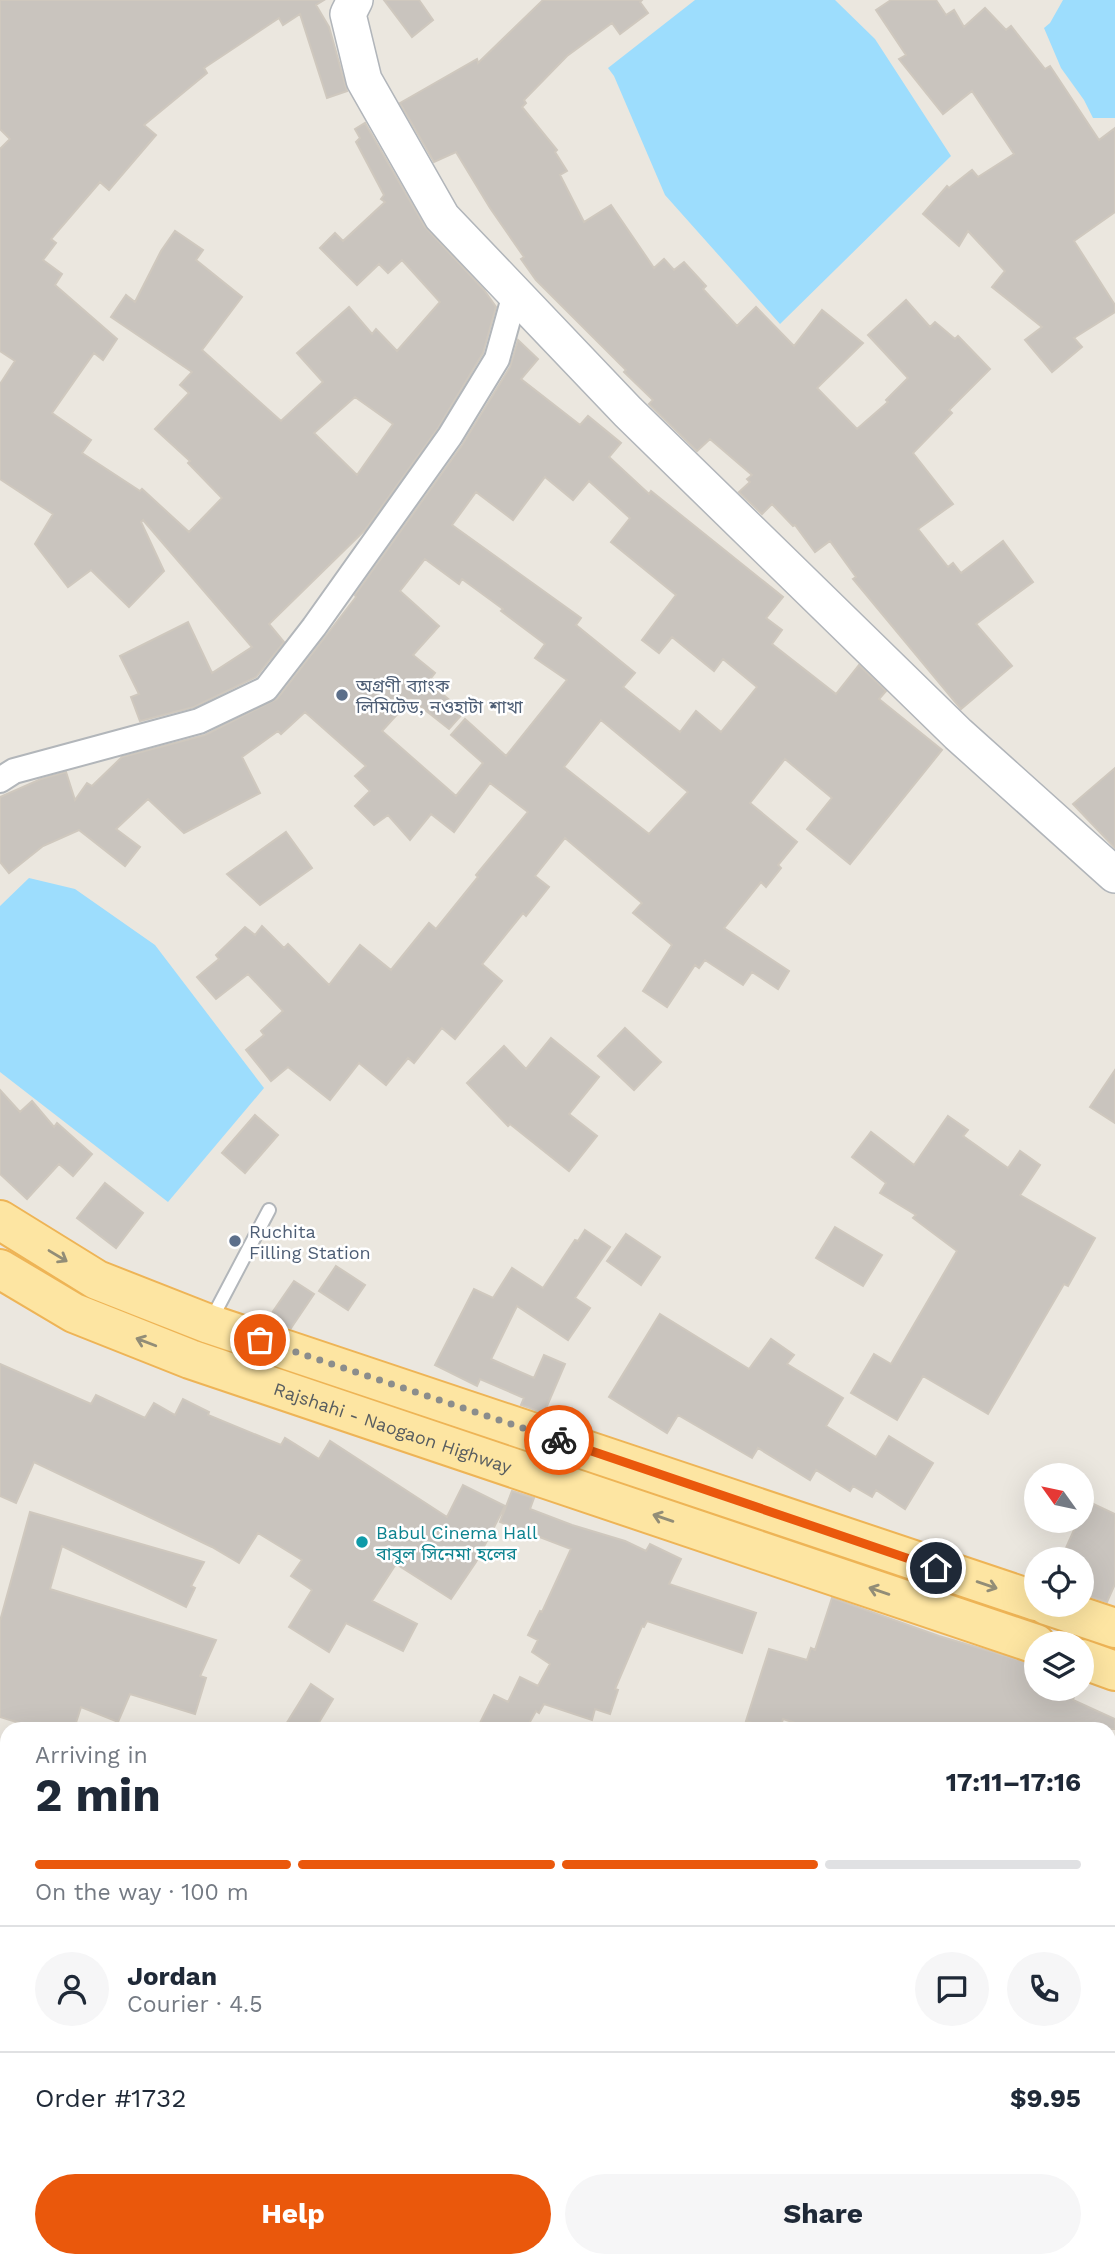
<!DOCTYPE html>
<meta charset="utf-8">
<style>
:root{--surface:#fff;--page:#f6f6f7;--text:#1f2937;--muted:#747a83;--line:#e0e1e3;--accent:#ea580c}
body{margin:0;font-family:"Work Sans","Noto Sans Bengali",sans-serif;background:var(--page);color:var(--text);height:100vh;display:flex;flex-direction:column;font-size:26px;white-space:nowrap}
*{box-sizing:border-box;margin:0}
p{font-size:23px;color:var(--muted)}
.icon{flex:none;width:38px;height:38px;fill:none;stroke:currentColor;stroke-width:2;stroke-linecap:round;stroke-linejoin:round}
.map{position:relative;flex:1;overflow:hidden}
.panel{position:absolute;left:0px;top:1722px;width:1116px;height:546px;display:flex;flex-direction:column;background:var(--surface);border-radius:21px 21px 0 0;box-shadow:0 7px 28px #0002}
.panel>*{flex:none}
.needle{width:46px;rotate:303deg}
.fabs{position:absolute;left:1024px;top:1463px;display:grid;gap:14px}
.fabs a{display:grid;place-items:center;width:70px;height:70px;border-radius:50%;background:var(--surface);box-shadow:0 7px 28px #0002;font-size:35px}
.pin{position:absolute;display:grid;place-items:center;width:60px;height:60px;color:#fff;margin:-30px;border:4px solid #fff;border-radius:50%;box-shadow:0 2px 7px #0007}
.courier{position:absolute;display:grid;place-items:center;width:70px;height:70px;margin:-35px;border:5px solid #ea580c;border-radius:50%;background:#fff;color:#222;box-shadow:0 2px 9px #0007}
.summary em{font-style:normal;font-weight:700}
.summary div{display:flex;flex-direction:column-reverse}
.summary{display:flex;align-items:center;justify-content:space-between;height:119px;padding:0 35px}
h1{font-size:46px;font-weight:700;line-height:52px}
.bar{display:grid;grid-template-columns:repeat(4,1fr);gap:10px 7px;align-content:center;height:84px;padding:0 35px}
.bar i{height:9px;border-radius:5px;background:var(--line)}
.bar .on{background:var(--accent)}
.bar p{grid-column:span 4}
.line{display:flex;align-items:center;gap:18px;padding:0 35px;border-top:2px solid var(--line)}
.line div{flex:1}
.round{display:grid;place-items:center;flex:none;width:74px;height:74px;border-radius:37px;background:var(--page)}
.action{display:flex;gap:14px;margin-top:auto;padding:14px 35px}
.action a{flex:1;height:80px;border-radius:42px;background:var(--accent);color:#fff;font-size:28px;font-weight:700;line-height:80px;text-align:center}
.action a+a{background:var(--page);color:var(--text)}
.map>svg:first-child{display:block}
.water{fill:#9dddfd}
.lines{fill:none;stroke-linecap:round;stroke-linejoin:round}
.river{stroke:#9dddfd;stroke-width:49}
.building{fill:#c9c4be;stroke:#cfc8be;stroke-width:2;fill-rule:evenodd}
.lane-casing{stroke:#b2b6ba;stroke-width:16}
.street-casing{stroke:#b2b6ba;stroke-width:28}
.secondary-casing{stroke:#b1b5ba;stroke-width:38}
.primary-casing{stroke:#eeb456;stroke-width:42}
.lane{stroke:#fff;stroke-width:12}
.street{stroke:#fff;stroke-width:24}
.secondary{stroke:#fff;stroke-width:35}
.primary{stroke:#fde5a2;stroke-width:38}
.oneway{stroke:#928d77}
.done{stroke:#8b8d8c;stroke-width:7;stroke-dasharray:0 12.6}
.route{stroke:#ea580c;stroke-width:9}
.service-dot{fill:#5c6f8a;stroke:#fff;stroke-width:2.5}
.culture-dot{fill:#0f9aa8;stroke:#fff;stroke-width:2.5}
.labels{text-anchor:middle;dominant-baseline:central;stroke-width:5;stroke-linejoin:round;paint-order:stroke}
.service-label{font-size:18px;fill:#4e5e75;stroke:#fff;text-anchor:start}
.street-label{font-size:18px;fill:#585d60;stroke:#fff}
.culture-label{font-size:18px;fill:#0d838f;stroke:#fff;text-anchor:start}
</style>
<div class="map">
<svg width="1115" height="2268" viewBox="0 0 1115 2268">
<rect width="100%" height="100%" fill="#ebe7df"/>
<path class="water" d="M 695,0 L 835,0 L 875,39 L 951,156 L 780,324 L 665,195 L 614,76 L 608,68 Z
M 1063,0 L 1115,0 L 1115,118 L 1093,118 L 1084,100 L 1061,68 L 1044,28 L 1050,23 Z
M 29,878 L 75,889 L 155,945 L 264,1088 L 168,1202 L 0,1072 L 0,906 Z"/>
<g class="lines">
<path class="river" d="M 0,1806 L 7,1806
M 1110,1856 L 1115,1858"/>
</g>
<path class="building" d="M 0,0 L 324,0 L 316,5 L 329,27 L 347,91 L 327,98 L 300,14 L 283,25 L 279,18 L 204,68 L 207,73 L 144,125 L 156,135 L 109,190 L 100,182 L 51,239 L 56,243 L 43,260 L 62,274 L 55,285 L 117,339 L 103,360 L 94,353 L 52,413 L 91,440 L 82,453 L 140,491 L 142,489 L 189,532 L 222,498 L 188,463 L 190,461 L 155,429 L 189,393 L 180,385 L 192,372 L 111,317 L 126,295 L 135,302 L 161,251 L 175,231 L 203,250 L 196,260 L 242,297 L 202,350 L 281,421 L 323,382 L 297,353 L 349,307 L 372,334 L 376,329 L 397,351 L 440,302 L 402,260 L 388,273 L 379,264 L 357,285 L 320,248 L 335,233 L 343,241 L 385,202 L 381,199 L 384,195 L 356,142 L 360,138 L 355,129 L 365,123 L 425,227 L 484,290 L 496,307 L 483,353 L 438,428 L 365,530 L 269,624 L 284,642 L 256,677 L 194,707 L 140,721 L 131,697 L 139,694 L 120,656 L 188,622 L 212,673 L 252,647 L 143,520 L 141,522 L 164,571 L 129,607 L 91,570 L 68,587 L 35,544 L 53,514 L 0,479 L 0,384 L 15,361 L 0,351 L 0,149 L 10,139 L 0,129 ZM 355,397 L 393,424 L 357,475 L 314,433 Z
M 384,0 L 419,0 L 433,20 L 412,37 Z
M 543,0 L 642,0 L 640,2 L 648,13 L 620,34 L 612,23 L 567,56 L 524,100 L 526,103 L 522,107 L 557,150 L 555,152 L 567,171 L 560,175 L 584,222 L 611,205 L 654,268 L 664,259 L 674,270 L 684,262 L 706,286 L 703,289 L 737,326 L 756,307 L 794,346 L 822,310 L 863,343 L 817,388 L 857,429 L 888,402 L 886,400 L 908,378 L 868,335 L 906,300 L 930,327 L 935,322 L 955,339 L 958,336 L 990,369 L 949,410 L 952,413 L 913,453 L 953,504 L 918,529 L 948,567 L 953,563 L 961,573 L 1003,541 L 1033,582 L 976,624 L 1012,666 L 961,709 L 853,579 L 856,577 L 830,541 L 815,552 L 795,525 L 793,526 L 772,504 L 762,514 L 739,492 L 750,482 L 747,479 L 752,475 L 710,439 L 697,451 L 649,404 L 653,400 L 624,372 L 626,370 L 536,280 L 521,259 L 524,257 L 490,208 L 456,152 L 434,162 L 400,103 L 477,59 L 478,63 Z
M 891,0 L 936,0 L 946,15 L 954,10 L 964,27 L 985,8 L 1006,30 L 1011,26 L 1045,69 L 1050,66 L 1099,140 L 1115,128 L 1115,212 L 1074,241 L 1115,305 L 1115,312 L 1074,338 L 1082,347 L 1052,372 L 1025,340 L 1042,327 L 992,287 L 1005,271 L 968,231 L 959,246 L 923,214 L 947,186 L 949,188 L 972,170 L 978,177 L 1014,154 L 972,91 L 943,114 L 899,59 L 906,55 L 876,10 Z
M 518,340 L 538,359 L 521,379 L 580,425 L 588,416 L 621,443 L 609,457 L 649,494 L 651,491 L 783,597 L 766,618 L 782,630 L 772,644 L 836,694 L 859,665 L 886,691 L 879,699 L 942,750 L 850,864 L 807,829 L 832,798 L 785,759 L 750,803 L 797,842 L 778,865 L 781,868 L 766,887 L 761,882 L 724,928 L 789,971 L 778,989 L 752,972 L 743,985 L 705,960 L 699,968 L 695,965 L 667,1007 L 643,991 L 672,945 L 633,913 L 642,903 L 565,838 L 535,876 L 549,887 L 526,916 L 523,913 L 482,964 L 502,981 L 455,1039 L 442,1028 L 414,1063 L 408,1058 L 386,1085 L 359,1063 L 330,1100 L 288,1067 L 271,1081 L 246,1050 L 264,1035 L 261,1031 L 283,1011 L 248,974 L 216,999 L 197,977 L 219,959 L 216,955 L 245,927 L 255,935 L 262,926 L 284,948 L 288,944 L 329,985 L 360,945 L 391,970 L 429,923 L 436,929 L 478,877 L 476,875 L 528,812 L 490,783 L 454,832 L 431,814 L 410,840 L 388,815 L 374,825 L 355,806 L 370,791 L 355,776 L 366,766 L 305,712 L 281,734 L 278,731 L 242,757 L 260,793 L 184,833 L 148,799 L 116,829 L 140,847 L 125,866 L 79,830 L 43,846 L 9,873 L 0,862 L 0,797 L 41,779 L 66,772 L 75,800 L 87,783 L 92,786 L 122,757 L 205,735 L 277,699 L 356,597 L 355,595 L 462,445 L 510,367 ZM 545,477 L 573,500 L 589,481 L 630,518 L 611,542 L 676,595 L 642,640 L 659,653 L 672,637 L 714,671 L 723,659 L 757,687 L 721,732 L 696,711 L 680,732 L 623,687 L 635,673 L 576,625 L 581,618 L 452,525 L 476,492 L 513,520 ZM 425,559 L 459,584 L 462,579 L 503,609 L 501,611 L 545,644 L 535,658 L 567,680 L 506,756 L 465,719 L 451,735 L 483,763 L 456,796 L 382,731 L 411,699 L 449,729 L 464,712 L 428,682 L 435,673 L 413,655 L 439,626 L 400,591 ZM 601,720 L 688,792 L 649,834 L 564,767 Z
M 1115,768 L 1115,848 L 1073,804 Z
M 286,832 L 312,868 L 260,905 L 227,874 Z
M 625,1028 L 661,1062 L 634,1090 L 598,1056 Z
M 551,1038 L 599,1077 L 569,1114 L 597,1136 L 569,1171 L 510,1124 L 508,1126 L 467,1083 L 504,1046 L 526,1069 Z
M 1115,1070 L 1115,1123 L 1090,1107 Z
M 0,1090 L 20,1112 L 32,1101 L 54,1127 L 57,1123 L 92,1154 L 73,1176 L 59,1164 L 27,1199 L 0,1174 Z
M 255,1115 L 278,1135 L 245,1173 L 222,1153 Z
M 948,1116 L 968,1130 L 963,1136 L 1008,1168 L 1020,1151 L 1040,1165 L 1020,1195 L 1095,1238 L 1068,1286 L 1064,1284 L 988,1414 L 923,1376 L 897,1420 L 851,1393 L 874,1354 L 891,1364 L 957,1251 L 913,1218 L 916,1215 L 880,1193 L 886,1183 L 852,1157 L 871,1132 L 914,1165 Z
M 105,1183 L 143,1213 L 116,1248 L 77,1218 Z
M 835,1227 L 882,1255 L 863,1286 L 816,1258 Z
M 585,1230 L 610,1247 L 575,1298 L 590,1308 L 568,1340 L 517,1306 L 491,1359 L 534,1378 L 544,1355 L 565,1364 L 544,1413 L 521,1405 L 524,1398 L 480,1379 L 477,1386 L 435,1365 L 474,1289 L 493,1298 L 512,1268 L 543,1288 L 575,1240 L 578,1241 Z
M 626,1234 L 660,1257 L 641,1285 L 607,1261 Z
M 336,1266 L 365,1285 L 348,1310 L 319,1291 Z
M 294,1281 L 314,1294 L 291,1328 L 267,1320 Z
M 660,1314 L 749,1369 L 771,1339 L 794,1355 L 787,1364 L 843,1398 L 826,1426 L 876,1457 L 889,1436 L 933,1463 L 905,1509 L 876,1490 L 872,1497 L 853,1486 L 850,1491 L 816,1470 L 810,1480 L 758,1448 L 752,1458 L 678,1415 L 667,1433 L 609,1397 Z
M 0,1364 L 91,1404 L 96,1395 L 145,1418 L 154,1403 L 175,1415 L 183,1399 L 209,1412 L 208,1415 L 281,1445 L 285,1438 L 319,1459 L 330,1441 L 447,1517 L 463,1485 L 505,1506 L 476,1562 L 451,1599 L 396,1564 L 372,1601 L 417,1624 L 403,1651 L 346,1623 L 329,1652 L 289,1627 L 312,1590 L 291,1576 L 302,1560 L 258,1533 L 239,1563 L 212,1547 L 34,1462 L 16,1503 L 0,1496 Z
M 512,1491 L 534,1498 L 530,1509 L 572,1525 L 625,1541 L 646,1551 L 650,1544 L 681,1559 L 669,1584 L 756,1613 L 742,1653 L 647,1621 L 644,1627 L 642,1626 L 615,1689 L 618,1690 L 610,1714 L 595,1709 L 592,1720 L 544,1704 L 539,1713 L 536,1711 L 526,1729 L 477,1729 L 494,1695 L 508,1702 L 520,1677 L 538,1686 L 550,1664 L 532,1652 L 538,1640 L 528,1635 L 540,1611 L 542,1612 L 571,1549 L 500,1522 Z
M 1087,1501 L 1115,1514 L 1115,1584 L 1107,1602 L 1082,1594 L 1082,1559 L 1061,1559 L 1078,1521 L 1082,1521 L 1082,1514 Z
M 30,1512 L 204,1562 L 191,1586 L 195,1588 L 186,1607 L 62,1546 L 50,1589 L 216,1640 L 200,1676 L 206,1678 L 195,1714 L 130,1694 L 118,1722 L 81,1707 L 74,1729 L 39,1729 L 0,1717 L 0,1621 Z
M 832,1598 L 939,1636 L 1036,1665 L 1036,1689 L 1076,1689 L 1073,1700 L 1115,1719 L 1115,1729 L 814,1729 L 783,1719 L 780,1729 L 772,1729 L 746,1721 L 769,1649 L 807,1660 L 811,1648 L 815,1650 Z
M 311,1684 L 333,1699 L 315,1729 L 283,1729 Z"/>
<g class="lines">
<g class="lane-casing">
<path id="lane" d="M 210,1322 L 269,1210"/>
</g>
<g class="street-casing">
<path id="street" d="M 0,780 L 14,771 L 199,721 L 266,689 L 314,627 L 450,436 L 497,359 L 515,294
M 272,2268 L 275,2261"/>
</g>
<g class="secondary-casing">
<path id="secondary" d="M 355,0 L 348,14 L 364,80 L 442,217 L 628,412 L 958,734 L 1115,875"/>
</g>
<g class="primary-casing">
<g id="primary">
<path d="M 0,1220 L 97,1280 L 209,1324 L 1036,1601"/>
<path id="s1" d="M 0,1269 L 74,1313 L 190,1359 L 1036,1644"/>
<path d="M 1046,1605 L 1115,1628"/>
<path d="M 1082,1659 L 1115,1671"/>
</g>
</g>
<use href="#lane" class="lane"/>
<use href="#street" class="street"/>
<use href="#secondary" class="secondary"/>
<use href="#primary" class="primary"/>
</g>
<defs><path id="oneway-shaft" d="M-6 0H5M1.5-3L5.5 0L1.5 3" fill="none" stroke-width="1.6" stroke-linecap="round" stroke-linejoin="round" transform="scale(1.75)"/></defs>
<g class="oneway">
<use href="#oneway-shaft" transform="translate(58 1256) rotate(31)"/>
<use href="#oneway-shaft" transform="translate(146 1342) rotate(-159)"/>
<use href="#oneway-shaft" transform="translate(663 1518) rotate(-161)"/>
<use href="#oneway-shaft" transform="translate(987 1585) rotate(19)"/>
<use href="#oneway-shaft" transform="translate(879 1591) rotate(-161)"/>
</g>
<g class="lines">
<path class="done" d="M 260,1340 L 559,1440"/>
<path class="route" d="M 559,1440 L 936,1568"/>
</g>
<g class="service-dot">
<circle cx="342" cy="695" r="7"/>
<circle cx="235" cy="1241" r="7"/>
</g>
<circle class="culture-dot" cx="362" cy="1542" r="7"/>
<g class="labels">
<g class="service-label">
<text x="356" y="685">অগ্রণী ব্যাংক<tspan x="356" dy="21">লিমিটেড, নওহাটা শাখা</tspan></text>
<text x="249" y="1231">Ruchita<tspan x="249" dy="21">Filling Station</tspan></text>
</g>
<g class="street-label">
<text stroke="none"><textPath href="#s1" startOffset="425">Rajshahi - Naogaon Highway</textPath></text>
</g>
<g class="culture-label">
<text x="376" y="1532">Babul Cinema Hall<tspan x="376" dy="21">বাবুল সিনেমা হলের</tspan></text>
</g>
</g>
</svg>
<div class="fabs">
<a><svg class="needle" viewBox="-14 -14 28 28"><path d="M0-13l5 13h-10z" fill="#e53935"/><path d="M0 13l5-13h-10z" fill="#747a83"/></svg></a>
<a><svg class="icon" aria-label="locate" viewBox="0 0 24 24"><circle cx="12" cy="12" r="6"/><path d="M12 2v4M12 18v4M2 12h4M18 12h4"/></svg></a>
<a><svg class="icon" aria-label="layers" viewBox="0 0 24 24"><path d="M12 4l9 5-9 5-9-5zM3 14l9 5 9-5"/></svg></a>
</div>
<div class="pin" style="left:260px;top:1340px;background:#ea580c"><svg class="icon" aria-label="bag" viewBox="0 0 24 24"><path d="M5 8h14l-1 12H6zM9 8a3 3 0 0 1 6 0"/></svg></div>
<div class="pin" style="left:936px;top:1568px;background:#1f2937"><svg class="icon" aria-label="home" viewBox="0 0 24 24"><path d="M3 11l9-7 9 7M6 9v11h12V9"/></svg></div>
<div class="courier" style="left:559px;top:1440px"><svg class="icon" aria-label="bike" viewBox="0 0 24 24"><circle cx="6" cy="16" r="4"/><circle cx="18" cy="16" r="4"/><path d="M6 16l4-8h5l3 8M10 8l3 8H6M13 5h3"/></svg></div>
<section class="panel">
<div class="summary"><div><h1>2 min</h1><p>Arriving in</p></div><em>17:11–17:16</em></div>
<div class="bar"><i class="on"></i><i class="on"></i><i class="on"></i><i></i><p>On the way · 100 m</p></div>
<div class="line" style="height:126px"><a class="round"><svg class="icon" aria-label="person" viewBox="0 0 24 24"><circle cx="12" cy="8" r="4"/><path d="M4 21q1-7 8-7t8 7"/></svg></a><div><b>Jordan</b><p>Courier · 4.5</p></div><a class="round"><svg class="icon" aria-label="chat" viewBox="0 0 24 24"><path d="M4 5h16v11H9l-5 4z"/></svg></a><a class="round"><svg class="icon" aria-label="phone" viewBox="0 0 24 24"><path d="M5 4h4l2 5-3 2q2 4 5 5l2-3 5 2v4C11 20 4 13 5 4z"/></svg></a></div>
<div class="line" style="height:91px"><div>Order #1732</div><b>$9.95</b></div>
<div class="action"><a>Help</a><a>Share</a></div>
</section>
</div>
